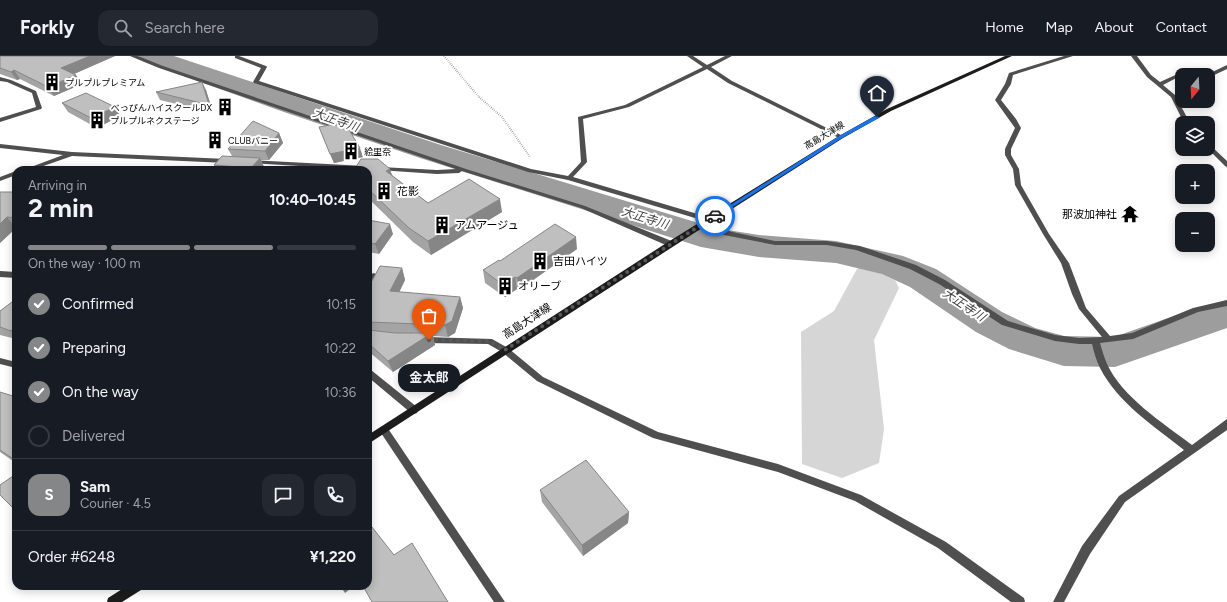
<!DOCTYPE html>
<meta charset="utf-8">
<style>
:root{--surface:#171b24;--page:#242831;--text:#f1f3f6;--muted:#9ea1a6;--line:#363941;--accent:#858687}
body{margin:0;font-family:Figtree,"Noto Sans JP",sans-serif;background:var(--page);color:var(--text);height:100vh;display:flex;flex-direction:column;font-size:15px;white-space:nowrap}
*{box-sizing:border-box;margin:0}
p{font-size:13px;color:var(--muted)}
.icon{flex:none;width:22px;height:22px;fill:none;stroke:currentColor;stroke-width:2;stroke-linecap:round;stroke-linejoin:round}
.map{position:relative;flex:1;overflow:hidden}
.drawer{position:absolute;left:12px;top:110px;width:360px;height:424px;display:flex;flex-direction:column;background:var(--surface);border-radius:12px;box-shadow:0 2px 10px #0003}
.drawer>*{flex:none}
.needle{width:26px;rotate:198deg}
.buttons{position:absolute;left:1175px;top:12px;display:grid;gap:8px}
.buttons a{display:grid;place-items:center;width:40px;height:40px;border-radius:8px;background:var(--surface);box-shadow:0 2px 10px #0003;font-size:20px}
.pin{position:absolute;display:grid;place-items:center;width:34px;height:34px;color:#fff;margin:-41px -17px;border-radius:50% 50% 50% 0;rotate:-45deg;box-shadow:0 0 4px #0007}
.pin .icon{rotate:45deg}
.courier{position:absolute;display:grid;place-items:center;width:40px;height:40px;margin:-20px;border:3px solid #1a73e8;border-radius:50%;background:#fff;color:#222;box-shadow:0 1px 5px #0007}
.bubble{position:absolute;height:28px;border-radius:12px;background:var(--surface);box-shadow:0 2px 10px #0003;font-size:13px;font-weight:700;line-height:28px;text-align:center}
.overview em{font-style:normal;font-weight:700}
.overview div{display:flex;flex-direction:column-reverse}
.overview{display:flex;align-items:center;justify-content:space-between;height:68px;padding:0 16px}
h1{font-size:26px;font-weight:700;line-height:30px}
.bar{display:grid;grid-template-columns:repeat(4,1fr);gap:6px 4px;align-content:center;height:48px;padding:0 16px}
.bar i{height:5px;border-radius:3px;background:var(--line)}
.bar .current{background:var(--accent)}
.bar p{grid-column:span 4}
.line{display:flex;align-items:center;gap:10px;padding:0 16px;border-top:1px solid var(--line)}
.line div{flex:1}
.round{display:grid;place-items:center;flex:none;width:42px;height:42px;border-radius:12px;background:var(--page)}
ol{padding:0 16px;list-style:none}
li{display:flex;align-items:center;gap:12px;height:44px}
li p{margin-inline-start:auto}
li .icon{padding:4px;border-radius:50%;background:var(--accent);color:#fff;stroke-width:4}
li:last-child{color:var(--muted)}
li i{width:22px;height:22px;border:2px solid var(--line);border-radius:50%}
header{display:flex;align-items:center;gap:24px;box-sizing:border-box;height:56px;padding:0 20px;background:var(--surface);border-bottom:1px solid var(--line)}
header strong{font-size:19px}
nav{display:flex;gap:22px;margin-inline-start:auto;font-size:14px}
.search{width:280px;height:36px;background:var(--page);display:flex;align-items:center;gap:10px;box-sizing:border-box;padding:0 14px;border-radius:12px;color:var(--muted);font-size:15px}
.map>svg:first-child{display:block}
.green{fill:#d6d6d6}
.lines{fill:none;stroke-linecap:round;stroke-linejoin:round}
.river{fill:#9d9d9d;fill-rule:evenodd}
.path{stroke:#717171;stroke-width:2;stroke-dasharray:0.5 1.5;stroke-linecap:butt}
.service{fill:#4f4f4f;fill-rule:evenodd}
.minor{fill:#4f4f4f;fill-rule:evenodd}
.secondary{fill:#1c1c1c;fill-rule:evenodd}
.wall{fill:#a4a4a4}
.shaded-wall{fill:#868686}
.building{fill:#bfbfbf;stroke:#868686}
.route{fill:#1a73e8}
.done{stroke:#595959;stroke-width:4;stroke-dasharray:0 7.2}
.labels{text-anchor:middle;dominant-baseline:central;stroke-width:4;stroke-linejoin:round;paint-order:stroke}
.far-poi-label{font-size:9px;fill:#000;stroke:#fff;text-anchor:start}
.far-street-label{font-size:9px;fill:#000;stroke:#fff}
.poi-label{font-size:11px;fill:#000;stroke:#fff;text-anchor:start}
.street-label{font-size:11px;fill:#000;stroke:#fff}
.water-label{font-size:12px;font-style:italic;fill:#3e3e3e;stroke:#fff}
</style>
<header>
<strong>Forkly</strong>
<div class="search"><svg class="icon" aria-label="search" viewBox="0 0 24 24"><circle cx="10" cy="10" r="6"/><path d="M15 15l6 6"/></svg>Search here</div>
<nav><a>Home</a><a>Map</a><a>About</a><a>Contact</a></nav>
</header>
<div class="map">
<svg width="1227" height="546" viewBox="0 0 1227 546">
<rect width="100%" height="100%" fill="#fff"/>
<path class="green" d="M 863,209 L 895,224 L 899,232 L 874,284 L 884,373 L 879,407 L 842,422 L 802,408 L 801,276 L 834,255 L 857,213 Z"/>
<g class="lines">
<path class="river" d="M 139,0 L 174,0 L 441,89 L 715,172 L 759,179 L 836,185 L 903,200 L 936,213 L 1002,256 L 1035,272 L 1064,280 L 1114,281 L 1185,256 L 1227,244 L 1227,272 L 1115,311 L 1064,310 L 1009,293 L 976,276 L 910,231 L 882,218 L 836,207 L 759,201 L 701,191 L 420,102 L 281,55 L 142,5 Z"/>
<path class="path" d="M 444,0 L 479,41 L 502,61 L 530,101"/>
<path class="service" d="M 374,217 L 378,220 L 371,232 L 368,233 L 368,224 L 371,218 Z"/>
<path class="minor" d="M 130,0 L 138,0 L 163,10 L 466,113 L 585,150 L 674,186 L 675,188 L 671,190 L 668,190 L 581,152 L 462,115 L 459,117 L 437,118 L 379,114 L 378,113 L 381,111 L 437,114 L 456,113 L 159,12 Z
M 235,0 L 239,0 L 266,10 L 267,11 L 259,25 L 531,113 L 568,120 L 581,106 L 578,61 L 625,49 L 703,11 L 687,0 L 693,0 L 707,9 L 725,0 L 732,0 L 711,11 L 732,25 L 843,80 L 843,82 L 839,82 L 728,27 L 707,13 L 629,51 L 583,63 L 587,106 L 573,121 L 711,162 L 712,164 L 711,166 L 707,166 L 728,175 L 775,185 L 827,185 L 860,190 L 916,209 L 945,224 L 1008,265 L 1055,279 L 1079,282 L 1102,281 L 1079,253 L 1072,238 L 1061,207 L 1043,178 L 1015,129 L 1013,113 L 1005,99 L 1005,93 L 1015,72 L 995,44 L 1005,28 L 1009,17 L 1064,0 L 1073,0 L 1013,19 L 1011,28 L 1001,44 L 1016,63 L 1021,72 L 1011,93 L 1011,99 L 1019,113 L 1021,129 L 1049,178 L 1069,207 L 1086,252 L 1110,280 L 1132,277 L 1193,252 L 1227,244 L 1227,250 L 1198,256 L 1133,283 L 1100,287 C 1102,294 1104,301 1107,308 C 1122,341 1163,367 1192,389 L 1227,363 L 1227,374 L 1125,446 L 1090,498 L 1064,546 L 1053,546 L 1082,490 L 1119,440 L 1184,394 C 1154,370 1118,347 1100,312 C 1096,304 1094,296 1092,288 L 1079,288 L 1055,285 L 1002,269 L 939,228 L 910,213 L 856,194 L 827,189 L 775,189 L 724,179 L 701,167 L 702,165 L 705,165 L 568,124 L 528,116 L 254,27 L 253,26 L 261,12 L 235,2 Z
M 1131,0 L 1137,0 L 1151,19 L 1160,26 L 1182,16 L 1198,18 L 1199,19 L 1182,19 L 1163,29 L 1175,39 L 1190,67 L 1184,67 L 1171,41 L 1147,21 Z
M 1227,9 L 1227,13 L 1210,21 L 1208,22 L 1208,19 L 1206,19 Z
M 0,21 L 11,24 L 36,35 L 42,52 L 41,53 L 0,66 L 0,62 L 36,51 L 32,37 L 7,26 L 0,25 Z
M 0,88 L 72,96 L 227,103 L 230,105 L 227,107 L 72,100 L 32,114 L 23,114 L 63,99 L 0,92 Z
M 1208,88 L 1210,89 L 1227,105 L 1227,111 L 1225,110 L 1208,93 Z
M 251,104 L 365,110 L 368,112 L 365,114 L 249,107 L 248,106 Z
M 16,115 L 16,119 L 0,125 L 0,121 Z
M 0,215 L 16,216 L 16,222 L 0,221 Z
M 425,281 L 492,283 L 508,292 L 543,321 L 658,376 L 778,408 L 861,439 L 946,486 L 1024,542 L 1025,546 L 1011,546 L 938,492 L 855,445 L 778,416 L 653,382 L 537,325 L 502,296 L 488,288 L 425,287 L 422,286 L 421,284 L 422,282 Z
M 0,302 L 16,306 L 16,312 L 0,308 Z
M 368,313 L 371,314 L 417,351 L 418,354 L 417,357 L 414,358 L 411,357 L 368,321 Z
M 384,370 L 387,371 L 505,546 L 494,546 L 381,377 L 379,374 L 381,371 Z"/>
<path class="secondary" d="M 1005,0 L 1012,0 L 891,55 L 843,82 L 674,190 L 368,388 L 368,379 L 668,186 L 839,80 L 887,53 Z
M 127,530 L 142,530 L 141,534 L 122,546 L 107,546 L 108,542 Z"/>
</g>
<path class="wall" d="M 0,0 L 115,0 L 74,18 L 82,28 L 54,40 L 20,23 L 17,24 L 0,18 Z
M 206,34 L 213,57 L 160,44 L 156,36 Z
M 62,47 L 115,51 L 120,60 L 97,72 L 68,56 Z
M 319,71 L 363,101 L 334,107 Z
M 279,77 L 283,87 L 269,104 L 261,104 L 264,111 L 261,114 L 216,114 L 214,109 L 232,100 L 228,93 Z
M 390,113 L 392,119 L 428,147 L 502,156 L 431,199 L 413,186 L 368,142 L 368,114 Z
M 0,136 L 16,136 L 16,172 L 0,187 Z
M 368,164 L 393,178 L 379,198 L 368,196 Z
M 577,193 L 519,234 L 517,233 L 505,241 L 485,227 L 483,214 L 500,205 Z
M 402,212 L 405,224 L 399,236 L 460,241 L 463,252 L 455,277 L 448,281 L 433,280 L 435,289 L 393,316 L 368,295 L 368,232 Z
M 16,243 L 16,283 L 0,279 L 0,255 Z
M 0,336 L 16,341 L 16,407 L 0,396 Z
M 540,434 L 629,456 L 628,467 L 583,500 L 542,446 Z"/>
<path class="shaded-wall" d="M 90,0 L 115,0 L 67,21 L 61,12 Z
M 14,14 L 20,23 L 17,24 L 11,16 Z
M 76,19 L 82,28 L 54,40 L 48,31 Z
M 202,26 L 206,34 L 213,57 L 209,49 Z
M 115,51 L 120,60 L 97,72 L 91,62 Z
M 279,77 L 283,87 L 269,104 L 265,95 Z
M 360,92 L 363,101 L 334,107 L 330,98 Z
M 260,102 L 264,111 L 261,114 L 252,114 L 251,112 Z
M 390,113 L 394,127 L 386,115 Z
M 500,143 L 502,156 L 431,199 L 428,185 Z
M 7,161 L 16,172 L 0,187 L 0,168 Z
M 390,168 L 393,178 L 379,198 L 375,188 Z
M 576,181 L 577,193 L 519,234 L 517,222 Z
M 402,212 L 405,224 L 394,247 L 390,235 Z
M 515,221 L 517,233 L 505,241 L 503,229 Z
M 460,241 L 463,252 L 455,277 L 448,281 L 445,269 Z
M 16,270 L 16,280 L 11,275 Z
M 432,277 L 435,289 L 393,316 L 388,305 Z
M 629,456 L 628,467 L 583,500 L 582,489 Z
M 340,530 L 354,530 L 345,537 Z"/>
<path class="building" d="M 0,0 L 90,0 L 61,12 L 76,19 L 48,31 L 14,14 L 11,16 L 0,12 Z
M 202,26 L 209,49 L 156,36 Z
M 86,37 L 115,51 L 91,62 L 62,47 Z
M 253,65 L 279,77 L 265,95 L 228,93 Z
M 330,69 L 341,70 L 343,73 L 348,72 L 360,92 L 330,98 L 319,71 Z
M 222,100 L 260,102 L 251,112 L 214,109 Z
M 361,103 L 378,103 L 390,113 L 386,115 L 428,147 L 469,123 L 500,143 L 428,185 L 409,172 L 368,133 L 368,114 L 354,114 Z
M 0,136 L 16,136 L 16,162 L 7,161 L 0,168 Z
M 368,164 L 390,168 L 375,188 L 368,186 Z
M 555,168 L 576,181 L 517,222 L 515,221 L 503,229 L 483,214 L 499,204 L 500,205 Z
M 380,210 L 402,212 L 390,235 L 460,241 L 452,265 L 445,269 L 368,266 L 368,232 Z
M 16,243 L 16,270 L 11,275 L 0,271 L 0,255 Z
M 368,274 L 395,277 L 432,277 L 388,305 L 368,287 Z
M 0,336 L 16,341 L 16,405 L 0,394 Z
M 586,404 L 629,456 L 582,489 L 540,434 Z
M 16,418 L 16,455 L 0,439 L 0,429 Z
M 368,466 L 394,499 L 412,487 L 448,546 L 372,546 L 363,530 L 368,530 Z"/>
<path class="route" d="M 877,59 L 879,62 L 842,82 L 717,161 L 713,160 L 839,80 Z"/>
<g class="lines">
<path class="done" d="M 429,284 L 489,285 L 505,294 L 715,160"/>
</g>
<defs>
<g id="building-bare" transform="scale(1.38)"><path d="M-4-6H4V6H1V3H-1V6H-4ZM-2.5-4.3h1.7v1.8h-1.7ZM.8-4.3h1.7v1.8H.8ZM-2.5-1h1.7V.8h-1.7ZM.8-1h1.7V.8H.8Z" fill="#000" stroke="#fff" stroke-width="2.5" paint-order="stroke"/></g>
<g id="temple-bare" transform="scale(1.38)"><path d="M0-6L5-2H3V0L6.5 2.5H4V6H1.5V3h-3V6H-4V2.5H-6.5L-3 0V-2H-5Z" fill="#000" stroke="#fff" stroke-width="2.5" paint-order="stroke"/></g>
</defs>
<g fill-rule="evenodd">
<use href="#building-bare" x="52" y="26"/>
<use href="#building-bare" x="225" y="51"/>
<use href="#building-bare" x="97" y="64"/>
<use href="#building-bare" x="215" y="84"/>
<use href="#building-bare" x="351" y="95"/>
<use href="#building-bare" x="384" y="135"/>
<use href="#temple-bare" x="1130" y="158"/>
<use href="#building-bare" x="442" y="169"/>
<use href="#building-bare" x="540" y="205"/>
<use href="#building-bare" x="505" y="230"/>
</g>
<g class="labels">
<g class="far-poi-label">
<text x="65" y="26">プルプルプレミアム</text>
<text x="212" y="51" text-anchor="end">べっぴんハイスクールDX</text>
<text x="110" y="64">プルプルネクステージ</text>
<text x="228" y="84">CLUBバニー</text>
<text x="364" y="95">絵里奈</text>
</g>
<g class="far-street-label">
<text transform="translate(824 79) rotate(-31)">高島大津線</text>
</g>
<g class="poi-label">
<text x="397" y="135">花影</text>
<text x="1117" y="158" text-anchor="end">那波加神社</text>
<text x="455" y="169">アムアージュ</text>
<text x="553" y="205">吉田ハイツ</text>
<text x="518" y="230">オリーブ</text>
</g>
<g class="street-label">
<text transform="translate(527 265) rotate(-33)">高島大津線</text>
</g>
<g class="water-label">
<text transform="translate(336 64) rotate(19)">大正寺川</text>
<text transform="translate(645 162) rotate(17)">大正寺川</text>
<text transform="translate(964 249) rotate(34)">大正寺川</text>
</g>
</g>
</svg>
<div class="buttons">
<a><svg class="needle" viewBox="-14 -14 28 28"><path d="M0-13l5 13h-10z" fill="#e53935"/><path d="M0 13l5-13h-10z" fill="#9ea1a6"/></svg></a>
<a><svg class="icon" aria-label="layers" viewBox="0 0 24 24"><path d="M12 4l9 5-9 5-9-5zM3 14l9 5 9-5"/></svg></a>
<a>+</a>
<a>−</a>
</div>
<div class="pin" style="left:429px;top:284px;background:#ea580c"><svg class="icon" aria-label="bag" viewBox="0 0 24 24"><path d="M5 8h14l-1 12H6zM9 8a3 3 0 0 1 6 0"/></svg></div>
<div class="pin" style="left:877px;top:61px;background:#1f2937"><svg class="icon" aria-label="home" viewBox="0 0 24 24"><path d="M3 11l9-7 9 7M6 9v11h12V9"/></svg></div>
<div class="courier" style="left:715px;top:160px"><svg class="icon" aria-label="car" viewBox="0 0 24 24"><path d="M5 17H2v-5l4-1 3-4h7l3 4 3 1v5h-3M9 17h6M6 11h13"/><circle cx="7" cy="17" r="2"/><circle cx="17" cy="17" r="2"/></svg></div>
<div class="bubble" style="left:398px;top:308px;width:62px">金太郎</div>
<section class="drawer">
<div class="overview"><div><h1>2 min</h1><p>Arriving in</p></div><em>10:40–10:45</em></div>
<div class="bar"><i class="current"></i><i class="current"></i><i class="current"></i><i></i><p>On the way · 100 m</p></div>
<ol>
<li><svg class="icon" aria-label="check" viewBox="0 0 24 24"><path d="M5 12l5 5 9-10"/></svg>Confirmed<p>10:15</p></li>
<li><svg class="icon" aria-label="check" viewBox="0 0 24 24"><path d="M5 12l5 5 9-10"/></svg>Preparing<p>10:22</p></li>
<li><svg class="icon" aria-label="check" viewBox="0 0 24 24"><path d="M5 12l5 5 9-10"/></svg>On the way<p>10:36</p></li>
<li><i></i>Delivered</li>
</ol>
<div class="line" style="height:72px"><b class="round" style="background:var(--accent);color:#fff">S</b><div><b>Sam</b><p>Courier · 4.5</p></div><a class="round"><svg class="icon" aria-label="chat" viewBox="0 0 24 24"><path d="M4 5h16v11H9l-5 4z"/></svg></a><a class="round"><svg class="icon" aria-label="phone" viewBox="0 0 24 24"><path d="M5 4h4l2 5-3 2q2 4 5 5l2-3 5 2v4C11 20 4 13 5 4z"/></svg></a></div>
<div class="line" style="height:52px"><div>Order #6248</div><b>¥1,220</b></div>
</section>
</div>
